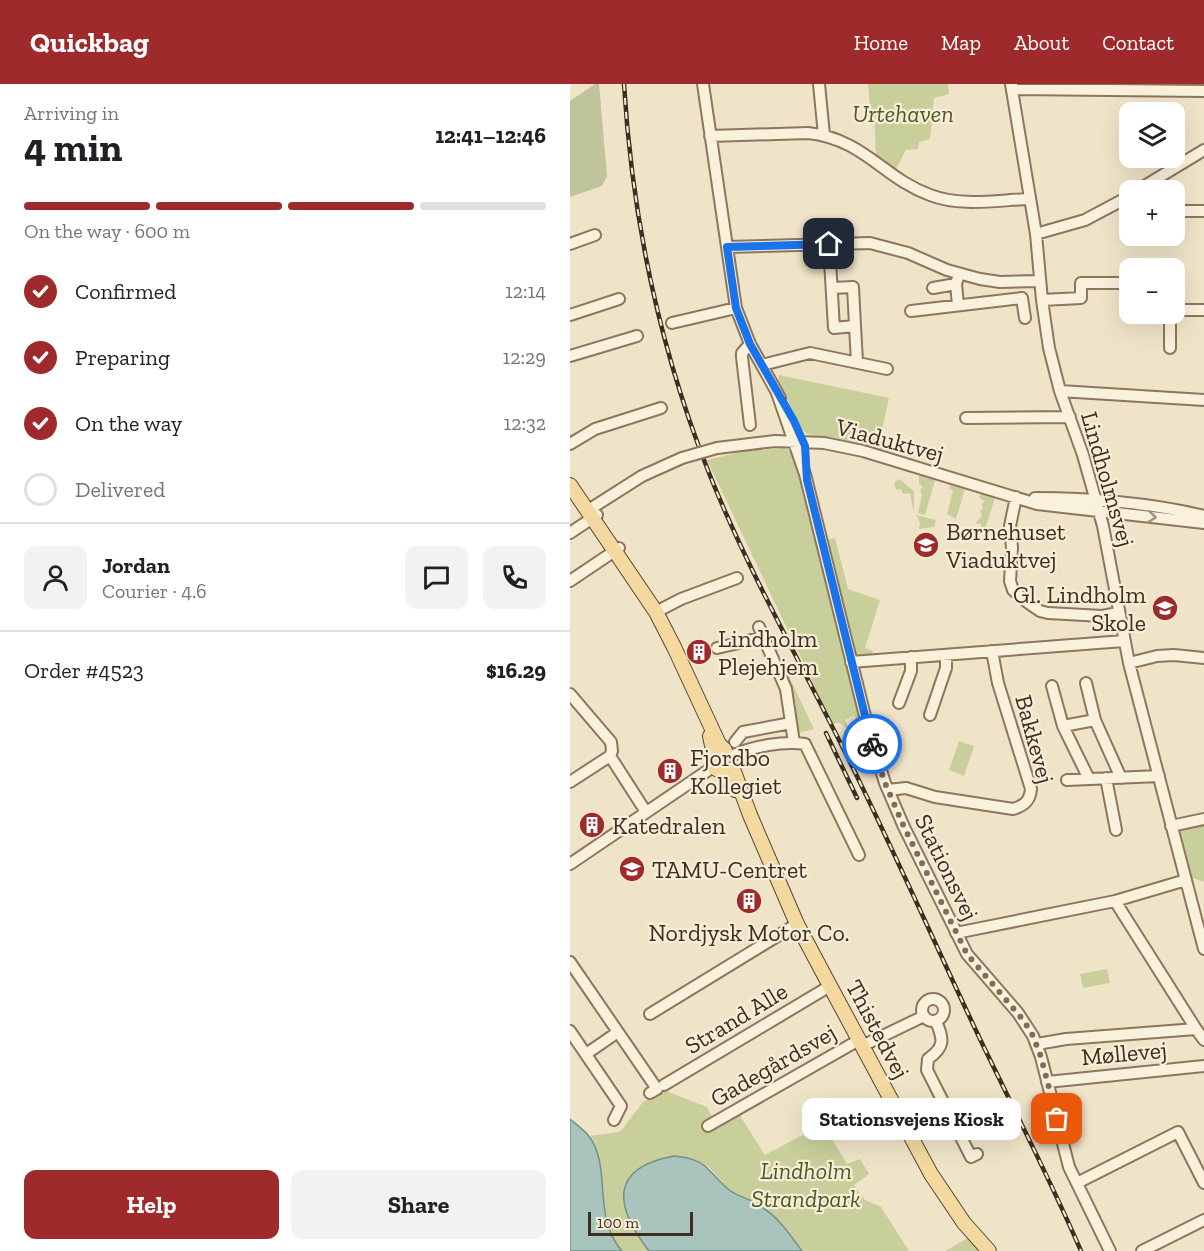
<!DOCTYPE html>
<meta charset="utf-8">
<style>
:root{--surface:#fff;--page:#f2f2f2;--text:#202124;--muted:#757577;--line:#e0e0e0;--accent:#9e2a2b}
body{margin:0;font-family:"Zilla Slab",serif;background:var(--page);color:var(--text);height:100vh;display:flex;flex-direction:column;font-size:22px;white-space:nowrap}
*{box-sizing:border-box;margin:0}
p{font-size:20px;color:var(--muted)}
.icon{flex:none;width:33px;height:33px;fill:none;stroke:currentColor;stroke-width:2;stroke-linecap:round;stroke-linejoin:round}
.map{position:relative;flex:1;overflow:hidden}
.drawer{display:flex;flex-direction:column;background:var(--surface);width:570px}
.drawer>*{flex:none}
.fabs{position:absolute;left:549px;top:18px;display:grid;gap:12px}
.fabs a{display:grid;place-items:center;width:66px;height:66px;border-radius:12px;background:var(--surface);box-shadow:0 6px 24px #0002;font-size:30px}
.scale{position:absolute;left:18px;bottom:15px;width:105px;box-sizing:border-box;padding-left:6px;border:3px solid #3d2e20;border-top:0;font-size:16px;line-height:21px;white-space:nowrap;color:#3d2e20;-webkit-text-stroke:4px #f7eed8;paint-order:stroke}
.pin{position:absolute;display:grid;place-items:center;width:51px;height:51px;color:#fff;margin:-26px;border-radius:12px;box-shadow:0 3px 9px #0006}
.courier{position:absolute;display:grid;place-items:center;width:60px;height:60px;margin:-30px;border:4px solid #1a73e8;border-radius:50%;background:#fff;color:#222;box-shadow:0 2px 8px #0007}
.bubble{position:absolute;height:42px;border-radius:12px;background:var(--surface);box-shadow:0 6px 24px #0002;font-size:20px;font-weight:800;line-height:42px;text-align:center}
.head em{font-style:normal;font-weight:800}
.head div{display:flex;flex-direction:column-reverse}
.head{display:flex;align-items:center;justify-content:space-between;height:102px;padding:0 24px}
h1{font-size:39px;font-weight:800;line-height:45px}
.bar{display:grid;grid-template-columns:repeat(4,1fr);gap:9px 6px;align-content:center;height:72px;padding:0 24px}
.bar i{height:8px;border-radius:4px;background:var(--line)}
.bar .current{background:var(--accent)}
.bar p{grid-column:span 4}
.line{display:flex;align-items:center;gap:15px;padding:0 24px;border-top:2px solid var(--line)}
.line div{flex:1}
.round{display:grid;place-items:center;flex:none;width:63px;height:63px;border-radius:12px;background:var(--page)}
ol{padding:0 24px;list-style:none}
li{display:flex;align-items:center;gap:18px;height:66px}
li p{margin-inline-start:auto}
li .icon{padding:6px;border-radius:50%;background:var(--accent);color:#fff;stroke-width:4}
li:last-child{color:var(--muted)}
li i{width:33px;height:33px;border:3px solid var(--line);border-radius:50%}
.primary-button{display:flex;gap:12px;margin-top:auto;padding:12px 24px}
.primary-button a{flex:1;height:69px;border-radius:12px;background:var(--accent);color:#fff;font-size:24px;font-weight:800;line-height:69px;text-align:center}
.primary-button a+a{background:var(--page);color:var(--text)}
header{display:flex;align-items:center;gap:36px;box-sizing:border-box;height:84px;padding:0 30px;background:var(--accent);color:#fff}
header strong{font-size:28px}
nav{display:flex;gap:33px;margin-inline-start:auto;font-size:21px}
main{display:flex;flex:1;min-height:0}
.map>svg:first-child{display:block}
.green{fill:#c9cf9b}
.cemetery{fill:#bfc49a}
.water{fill:#a9c4bc;stroke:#6f938a;stroke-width:1.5}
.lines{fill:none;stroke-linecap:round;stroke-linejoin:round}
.minor-casing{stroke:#8d765c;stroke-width:14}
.major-casing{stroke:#5b4430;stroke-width:16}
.minor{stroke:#faf1dc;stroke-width:10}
.major{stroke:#f3d9a0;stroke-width:14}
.rail-casing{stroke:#3d2e20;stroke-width:4.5}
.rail{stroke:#f7eed8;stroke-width:2;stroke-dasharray:7;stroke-linecap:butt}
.minor-bridge-casing{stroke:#8d765c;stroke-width:14;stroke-linecap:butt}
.minor-bridge{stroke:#faf1dc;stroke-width:10}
.oneway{stroke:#9c907e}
.done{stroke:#7c6e5b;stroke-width:6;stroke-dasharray:0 10.8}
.route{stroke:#1a73e8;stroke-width:8}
.labels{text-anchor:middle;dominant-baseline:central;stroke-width:4.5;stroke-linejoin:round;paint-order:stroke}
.park-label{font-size:24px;font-style:italic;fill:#4d5a26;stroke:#f7eed8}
.street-label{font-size:24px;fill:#3d2e20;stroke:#f7eed8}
.poi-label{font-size:24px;fill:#3d2e20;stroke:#f7eed8;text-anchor:start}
</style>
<header>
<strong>Quickbag</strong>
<nav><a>Home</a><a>Map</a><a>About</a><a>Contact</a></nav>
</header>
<main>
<section class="drawer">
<div class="head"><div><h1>4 min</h1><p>Arriving in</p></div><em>12:41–12:46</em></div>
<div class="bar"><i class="current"></i><i class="current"></i><i class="current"></i><i></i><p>On the way · 600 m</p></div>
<ol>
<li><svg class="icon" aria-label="check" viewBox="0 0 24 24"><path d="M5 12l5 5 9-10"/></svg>Confirmed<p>12:14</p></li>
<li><svg class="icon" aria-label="check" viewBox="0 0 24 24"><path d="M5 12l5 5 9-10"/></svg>Preparing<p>12:29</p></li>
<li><svg class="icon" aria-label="check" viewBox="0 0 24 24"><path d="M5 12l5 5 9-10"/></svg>On the way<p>12:32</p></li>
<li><i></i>Delivered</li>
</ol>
<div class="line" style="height:108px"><a class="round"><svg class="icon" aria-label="person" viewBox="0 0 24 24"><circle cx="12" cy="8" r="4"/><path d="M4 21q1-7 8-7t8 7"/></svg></a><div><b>Jordan</b><p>Courier · 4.6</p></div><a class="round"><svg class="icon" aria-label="chat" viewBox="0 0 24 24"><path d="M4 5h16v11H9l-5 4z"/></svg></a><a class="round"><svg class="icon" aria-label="phone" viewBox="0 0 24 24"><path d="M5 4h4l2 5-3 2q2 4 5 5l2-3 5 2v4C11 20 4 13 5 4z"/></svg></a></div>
<div class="line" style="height:78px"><div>Order #4523</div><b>$16.29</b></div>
<div class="primary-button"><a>Help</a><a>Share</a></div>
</section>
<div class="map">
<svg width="634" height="1167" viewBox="0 0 634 1167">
<rect width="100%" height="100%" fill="#f0e4c8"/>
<path class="green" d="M 298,0 L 378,0 L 379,10 L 364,14 L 360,55 L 349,58 L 348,65 L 336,66 L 326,85 L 306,70 L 304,31 L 300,21 Z
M 209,291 L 319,314 L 309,361 L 320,365 L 318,367 L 287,359 L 237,350 L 231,344 L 208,296 Z
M 213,364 L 220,366 L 224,372 L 289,630 L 288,638 L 284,631 L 275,636 L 278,643 L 276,644 L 270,639 L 262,639 L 137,376 L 175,367 Z
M 349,391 L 365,396 L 355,431 L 348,429 L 352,411 L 350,406 L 353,403 L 349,399 Z
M 329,395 L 344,407 L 344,429 L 340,409 L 333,410 L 331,405 L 326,406 L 324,399 Z
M 380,401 L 395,405 L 386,435 L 377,430 L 383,406 L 379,405 Z
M 411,410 L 425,414 L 415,445 L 412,444 L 411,440 L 405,439 L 412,432 L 410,427 L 413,424 L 412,421 L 414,417 L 409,413 Z
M 346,431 L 366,436 L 364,443 L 349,445 L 350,439 Z
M 265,454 L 278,505 L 310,516 L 295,564 L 303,567 L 302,570 L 285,572 L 257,456 Z
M 215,590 L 218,590 L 244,645 L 228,649 L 225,627 Z
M 389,657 L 404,662 L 394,692 L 379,686 Z
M 634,741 L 634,798 L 620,793 L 609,746 Z
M 537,885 L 540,899 L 513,904 L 510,890 Z
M 96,1007 L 137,1023 L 148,1044 L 169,1030 L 195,1071 L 253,1040 L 277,1080 L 290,1075 L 299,1090 L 284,1101 L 295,1116 L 311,1123 L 339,1167 L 232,1167 L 184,1118 L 159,1106 L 140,1084 L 127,1076 L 117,1073 L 68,1153 L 79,1167 L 52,1167 C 30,1143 34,1112 31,1083 C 29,1072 23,1062 19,1052 L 50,1048 L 73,1018 Z
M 398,1154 L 410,1167 L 375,1167 Z"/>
<path class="cemetery" d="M 25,0 L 29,0 L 37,92 L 32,102 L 0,113 L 0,17 Z"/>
<path class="water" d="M 0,1035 C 6,1040 13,1045 18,1051 C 43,1082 21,1132 52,1167 L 0,1167 Z
M 104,1072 C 138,1075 136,1086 158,1105 C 166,1112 178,1114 187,1120 C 207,1131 219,1149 232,1167 L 79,1167 C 44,1122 39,1084 104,1072 Z"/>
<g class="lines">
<g class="minor-casing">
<path id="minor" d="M 133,0 L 166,224 L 180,260 L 210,314
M 249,0 L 254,51
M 441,0 L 466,150 L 472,216 L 479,264 L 490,307 L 513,371 L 533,442 L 559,579 L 634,865
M 442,5 L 634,7
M 140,52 L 238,49 C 294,55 313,94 360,111 C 391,123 427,116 460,115
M 568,106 L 634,66
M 604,127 L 634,127
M 466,150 L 515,136 L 560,112
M 0,160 L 25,151
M 259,160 L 264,244 L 285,242 L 283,203 L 262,204
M 157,163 L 300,159 L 338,169 L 377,186 L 410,195 L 430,198 L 470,197
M 363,204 L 386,200
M 472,216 L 511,214 L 511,199 L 556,199
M 388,221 L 386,200 L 389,190
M 604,226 L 634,226
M 341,227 L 452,214 L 455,234
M 0,231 L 49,215
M 102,239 L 166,224
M 285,242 L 287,278
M 180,260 L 172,269 L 172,273 L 180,341
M 600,264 L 600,230
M 0,272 L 67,252
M 192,281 L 240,269 L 317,285
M 490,307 L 634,316
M 207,309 L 235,390 L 299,648 L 315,699 L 334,743 L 397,870 L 448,929 L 463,952 L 471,973 L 499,1083 L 540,1167
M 396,334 L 500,333
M 0,360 L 25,345 L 91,324
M 147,364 L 205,357 L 254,359 L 293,367 L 467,420 L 634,439
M 446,413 L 440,442 L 442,464 L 440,497 L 443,506 L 457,518 L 470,527 L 478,529 L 532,532 L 548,529
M 465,414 C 518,414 583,419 634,432
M 17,427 L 72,392 L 112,374
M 0,449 L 27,431
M 0,497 L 49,464
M 86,528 L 111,515 L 167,494
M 189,543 L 216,605 L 224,659
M 147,564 L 194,553
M 281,578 L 554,557
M 559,579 L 587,572 L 604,571 L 634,574
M 516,599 L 525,636 L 551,694
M 482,602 L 493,642 L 519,695
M 0,610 L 41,658 L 42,667 L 40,672 L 0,698
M 329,619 L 341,587 L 341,573
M 360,631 L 376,584 L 376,571
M 493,642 L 525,636
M 165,658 L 173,648 L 221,639
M 163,671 C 184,662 213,657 235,660 L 289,771
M 40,672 L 76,728
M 536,694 L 546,746
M 497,696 L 589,692
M 318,706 L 336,704 L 365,713 L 443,725 C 454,722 460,717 461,705 L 428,599 L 422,567
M 601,742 L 634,735
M 0,780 L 143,683
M 386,849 L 545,817 L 616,796
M 0,878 L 87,1005 L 80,1009
M352 926a11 11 0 1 1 22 0a11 11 0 1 1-22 0Z
M 80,930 L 227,840
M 366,937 C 373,955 376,962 358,975 L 357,986 L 401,1073 L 407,1070
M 626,945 L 634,956
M 0,947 L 51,1022 L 44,1036
M 467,960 L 496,955 L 626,945 L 545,817
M 292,962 L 354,932
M 16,970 L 48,948
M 477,998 L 634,982
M 94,1001 L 260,902
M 138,1042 L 289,956
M 507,1099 L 608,1048 L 634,1099
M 572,1167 L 634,1136"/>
</g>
<g class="major-casing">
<path id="major" d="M 0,401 L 86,528 L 104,563 L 149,660 L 155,666
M 140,652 L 144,671 L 142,677 L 143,683 L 153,689 L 165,706
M 163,685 L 180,731 L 227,840 L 260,902 L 361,1090 L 394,1139 L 419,1167"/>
</g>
<use href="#minor" class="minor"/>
<use href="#major" class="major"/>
<g class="rail-casing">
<path id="rail" d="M 54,0 C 62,132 90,266 139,389 C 178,487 231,579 278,674 C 324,767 366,862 410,955 C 444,1026 480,1095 511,1167
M 256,649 L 287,714"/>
</g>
<use href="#rail" class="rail"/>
<g class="minor-bridge-casing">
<path id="minor-bridge" d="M 112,374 L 147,364"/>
</g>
<use href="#minor-bridge" class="minor-bridge"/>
</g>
<defs><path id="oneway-chevron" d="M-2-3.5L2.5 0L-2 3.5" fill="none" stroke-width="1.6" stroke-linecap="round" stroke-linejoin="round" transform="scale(1.5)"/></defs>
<use class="oneway" href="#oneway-chevron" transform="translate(582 433) rotate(6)"/>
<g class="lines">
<path class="done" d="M 302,660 L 315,699 L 334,743 L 397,870 L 454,937 L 463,952 L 471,973 L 487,1035"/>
<path class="route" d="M 259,160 L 157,163 L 166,224 L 180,260 L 224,337 L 235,362 L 237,396 L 302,660"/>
</g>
<defs>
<g id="school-disc" transform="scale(1.35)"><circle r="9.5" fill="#9e2a2b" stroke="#f7eed8"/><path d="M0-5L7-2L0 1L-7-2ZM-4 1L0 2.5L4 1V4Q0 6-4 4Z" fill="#fff"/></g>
<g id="building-disc" transform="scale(1.35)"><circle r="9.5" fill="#9e2a2b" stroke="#f7eed8"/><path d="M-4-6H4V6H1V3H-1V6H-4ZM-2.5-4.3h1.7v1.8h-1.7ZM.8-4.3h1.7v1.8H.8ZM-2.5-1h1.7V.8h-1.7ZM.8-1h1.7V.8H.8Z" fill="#fff"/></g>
</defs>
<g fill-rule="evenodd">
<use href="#school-disc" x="356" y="461"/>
<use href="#school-disc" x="595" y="524"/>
<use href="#building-disc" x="129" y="568"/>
<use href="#building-disc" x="100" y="687"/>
<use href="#building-disc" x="22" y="741"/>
<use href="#school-disc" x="62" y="785"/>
<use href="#building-disc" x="179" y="817"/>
</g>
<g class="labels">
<g class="park-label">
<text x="333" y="29">Urtehaven</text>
<text x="236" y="1086">Lindholm<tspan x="236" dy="28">Strandpark</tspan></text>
</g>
<g class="street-label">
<text transform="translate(320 356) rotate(15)">Viaduktvej</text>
<text transform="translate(538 395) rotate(74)">Lindholmsvej</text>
<text transform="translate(465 655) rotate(75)">Bakkevej</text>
<text transform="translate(377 783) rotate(64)">Stationsvej</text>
<text transform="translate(166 934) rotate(-31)">Strand Alle</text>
<text transform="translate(308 945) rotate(62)">Thistedvej</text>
<text transform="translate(554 969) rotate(-5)">Møllevej</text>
<text transform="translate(203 981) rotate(-30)">Gadegårdsvej</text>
</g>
<g class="poi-label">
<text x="376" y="447">Børnehuset<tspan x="376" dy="28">Viaduktvej</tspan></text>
<text x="576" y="510" text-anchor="end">Gl. Lindholm<tspan x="576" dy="28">Skole</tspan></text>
<text x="148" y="554">Lindholm<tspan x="148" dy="28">Plejehjem</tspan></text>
<text x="120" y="673">Fjordbo<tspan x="120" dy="28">Kollegiet</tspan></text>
<text x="42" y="741">Katedralen</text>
<text x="82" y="785">TAMU-Centret</text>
<text x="179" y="848" text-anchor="middle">Nordjysk Motor Co.</text>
</g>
</g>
</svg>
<div class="fabs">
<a><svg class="icon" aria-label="layers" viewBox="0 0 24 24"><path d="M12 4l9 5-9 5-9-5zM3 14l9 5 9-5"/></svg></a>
<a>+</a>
<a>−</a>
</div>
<div class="scale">100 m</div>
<div class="pin" style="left:487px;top:1035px;background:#ea580c"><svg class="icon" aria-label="bag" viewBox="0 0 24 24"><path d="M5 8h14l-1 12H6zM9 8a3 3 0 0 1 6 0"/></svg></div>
<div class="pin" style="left:259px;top:160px;background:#1f2937"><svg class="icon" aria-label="home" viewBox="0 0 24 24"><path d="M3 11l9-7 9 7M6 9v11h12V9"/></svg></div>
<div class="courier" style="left:302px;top:660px"><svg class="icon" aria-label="bike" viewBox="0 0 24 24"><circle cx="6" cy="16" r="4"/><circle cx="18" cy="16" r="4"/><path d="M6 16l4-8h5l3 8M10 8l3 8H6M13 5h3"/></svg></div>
<div class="bubble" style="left:232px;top:1014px;width:219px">Stationsvejens Kiosk</div>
</div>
</main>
